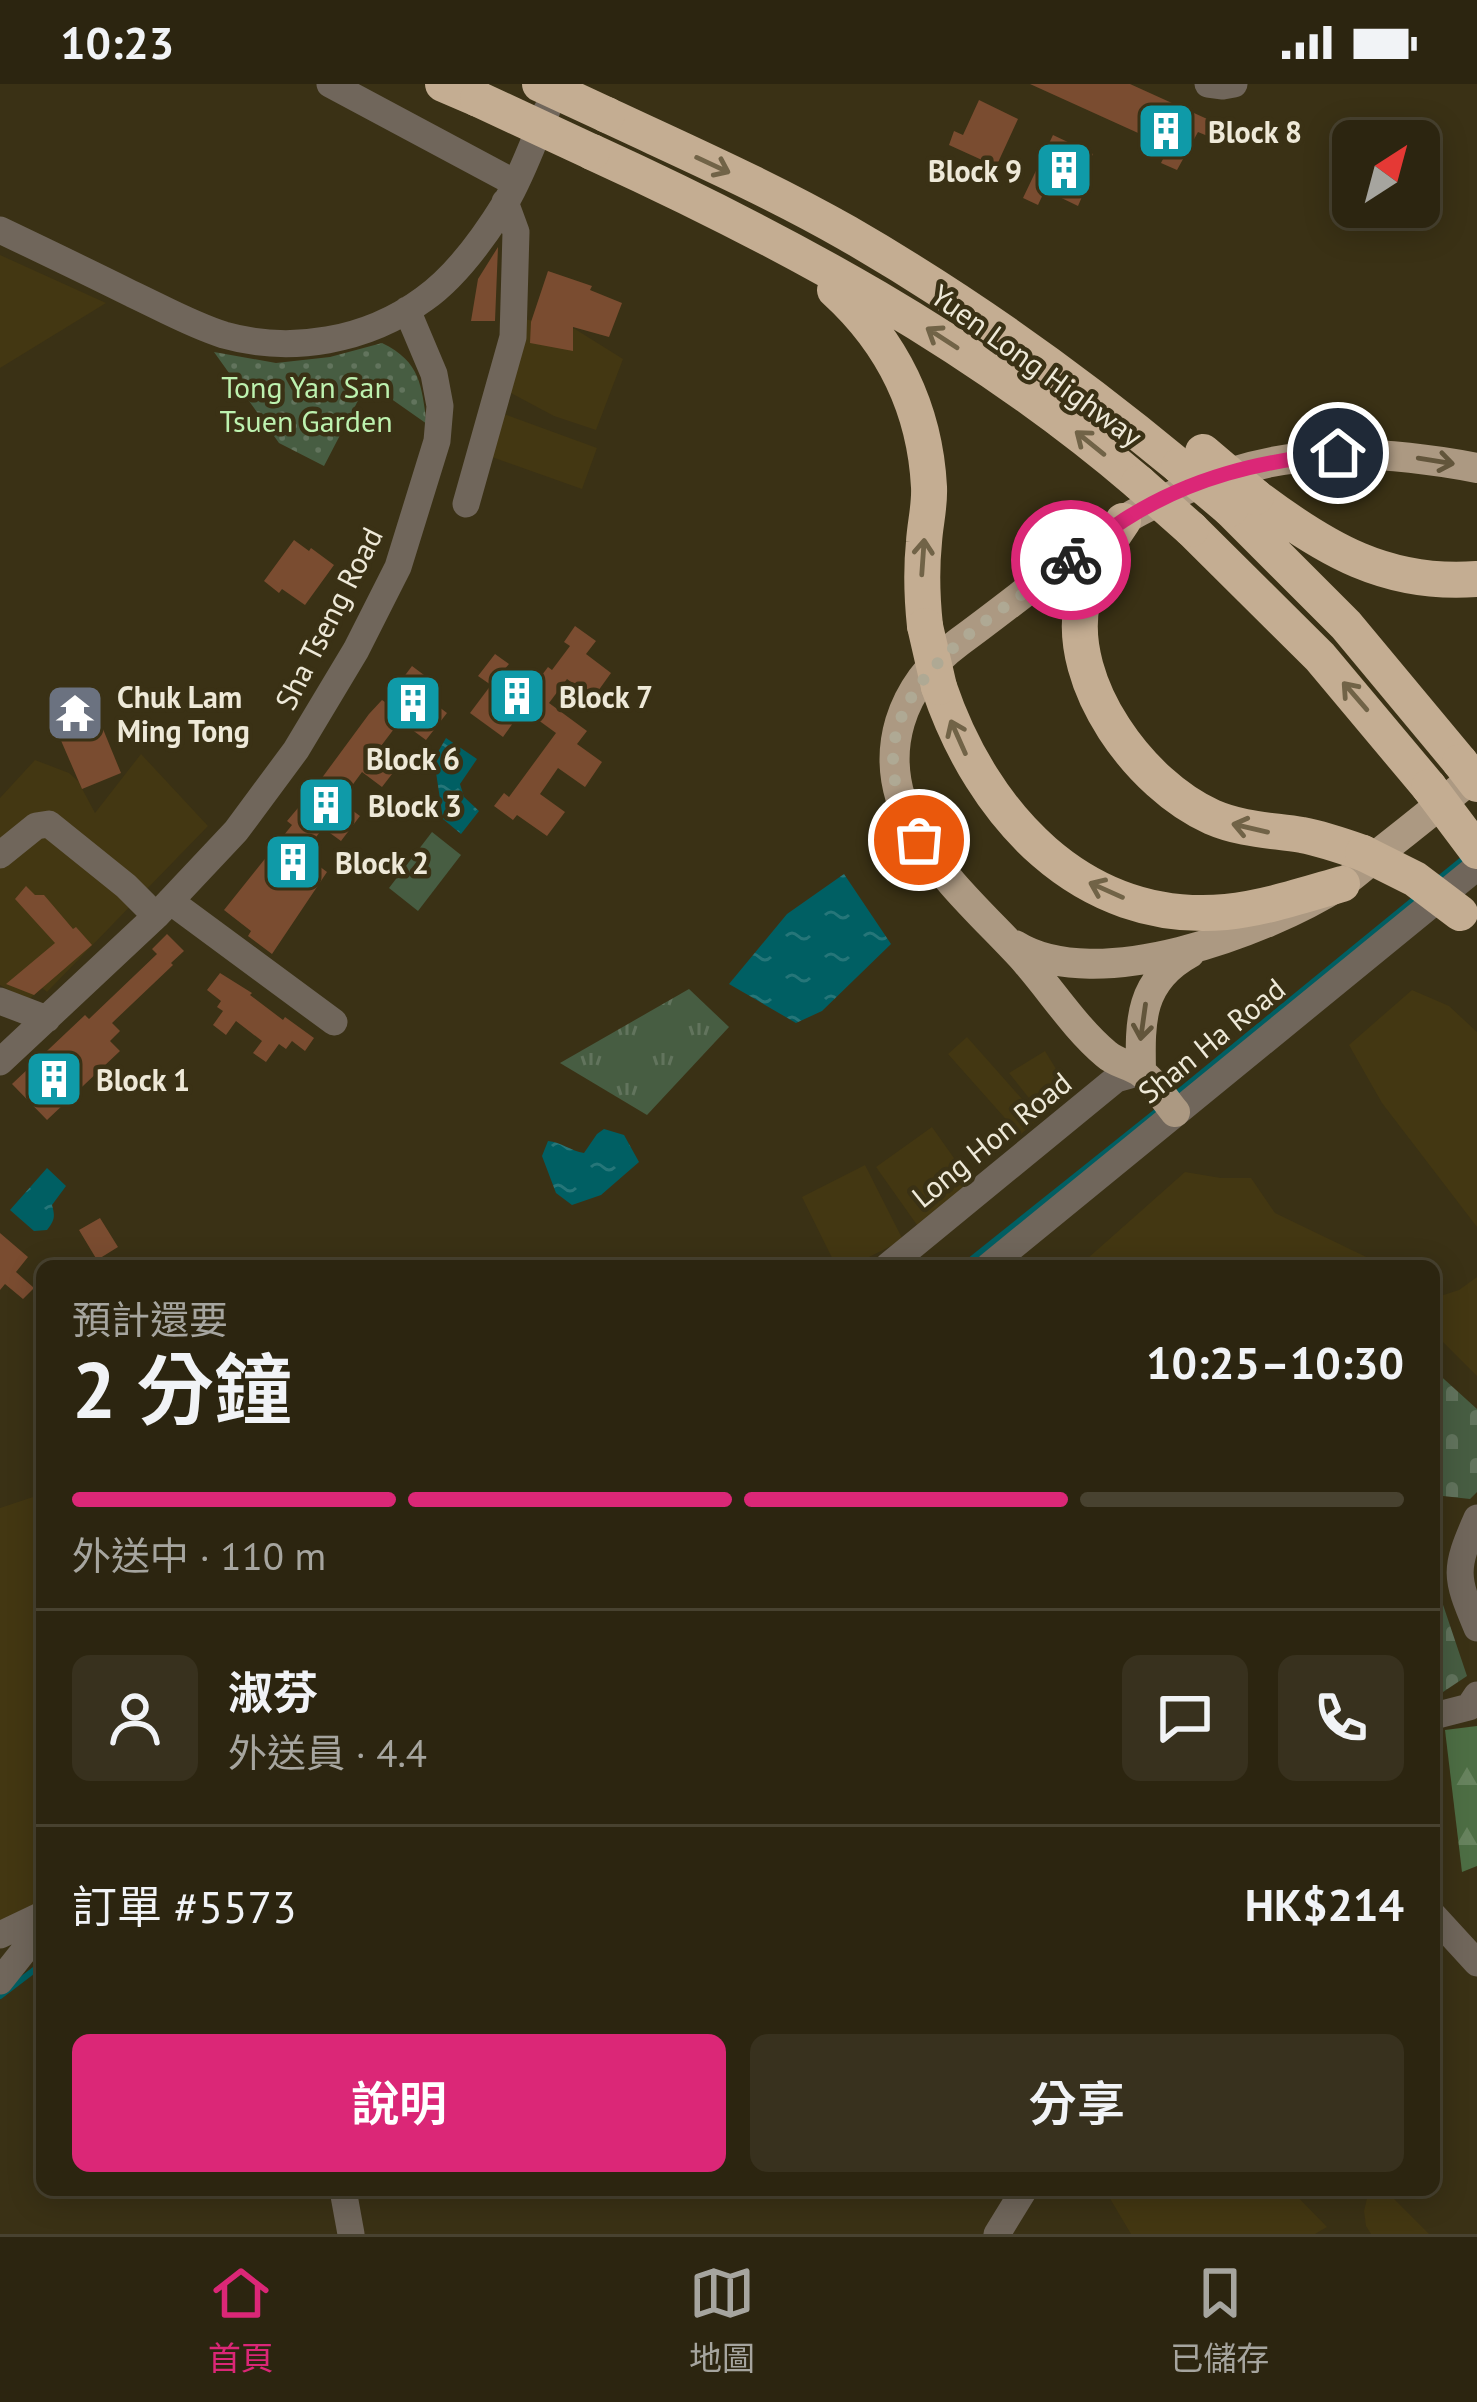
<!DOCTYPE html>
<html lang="zh-TW">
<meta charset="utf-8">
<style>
:root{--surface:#2c2510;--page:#38311e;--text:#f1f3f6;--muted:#a6a59f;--line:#484230;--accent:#db2777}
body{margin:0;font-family:"PT Sans","Noto Sans TC",sans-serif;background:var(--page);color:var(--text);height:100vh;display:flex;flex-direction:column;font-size:45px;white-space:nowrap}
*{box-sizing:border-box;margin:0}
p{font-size:39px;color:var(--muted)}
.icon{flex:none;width:66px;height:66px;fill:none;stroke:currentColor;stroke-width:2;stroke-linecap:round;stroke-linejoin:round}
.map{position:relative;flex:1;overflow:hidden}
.drawer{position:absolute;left:36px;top:1176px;width:1404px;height:936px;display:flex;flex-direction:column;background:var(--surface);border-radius:18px;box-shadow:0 6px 30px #0003,0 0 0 3px var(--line)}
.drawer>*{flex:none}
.needle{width:78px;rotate:36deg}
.controls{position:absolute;left:1332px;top:36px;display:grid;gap:24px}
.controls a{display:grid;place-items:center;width:108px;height:108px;border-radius:18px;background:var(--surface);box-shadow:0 6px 30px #0003,0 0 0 3px var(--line);font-size:60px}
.pin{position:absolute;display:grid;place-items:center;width:102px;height:102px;color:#fff;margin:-51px;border:6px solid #fff;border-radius:50%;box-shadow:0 3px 12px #0007}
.courier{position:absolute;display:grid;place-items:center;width:120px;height:120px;margin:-60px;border:9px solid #db2777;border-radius:50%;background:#fff;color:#222;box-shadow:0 3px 15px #0007}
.headline em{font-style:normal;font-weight:600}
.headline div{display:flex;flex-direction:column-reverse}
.headline{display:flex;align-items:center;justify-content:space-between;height:204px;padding:0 36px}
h1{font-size:78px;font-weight:600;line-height:90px}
.bar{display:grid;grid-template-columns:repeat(4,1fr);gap:18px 12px;align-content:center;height:144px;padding:0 36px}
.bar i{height:15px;border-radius:9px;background:var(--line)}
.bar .selected{background:var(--accent)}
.bar p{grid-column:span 4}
.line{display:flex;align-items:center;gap:30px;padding:0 36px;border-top:3px solid var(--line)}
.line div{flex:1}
.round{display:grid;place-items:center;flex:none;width:126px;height:126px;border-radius:18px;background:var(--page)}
.cta{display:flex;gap:24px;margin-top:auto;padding:24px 36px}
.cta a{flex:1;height:138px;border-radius:18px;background:var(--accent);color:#fff;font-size:48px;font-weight:600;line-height:138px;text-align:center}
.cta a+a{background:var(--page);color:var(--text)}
.status{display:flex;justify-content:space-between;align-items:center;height:84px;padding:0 60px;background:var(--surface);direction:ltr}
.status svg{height:33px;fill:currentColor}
.dock{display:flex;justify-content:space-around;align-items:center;height:168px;border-top:3px solid var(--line);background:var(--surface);font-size:33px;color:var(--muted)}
.dock a{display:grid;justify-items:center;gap:6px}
.dock .selected{color:var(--accent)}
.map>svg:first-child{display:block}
.built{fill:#433712}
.grass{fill:url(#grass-tufts)}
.forest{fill:url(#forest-firs)}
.cemetery{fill:url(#cemetery-stones)}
.park{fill:url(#park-dots)}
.garden{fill:#475d42}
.water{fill:url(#water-ripples)}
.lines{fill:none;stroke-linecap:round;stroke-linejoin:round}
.stream{stroke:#005f63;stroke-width:6}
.building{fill:#7a4c30}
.minor{stroke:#70665b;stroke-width:27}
.major{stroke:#ac9982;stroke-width:30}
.highway{stroke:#c4ad92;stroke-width:36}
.highway-bridge{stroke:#c4ad92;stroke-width:36}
.oneway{stroke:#716347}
.oneway2{stroke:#62553b}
.done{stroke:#afa994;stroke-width:12;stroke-dasharray:0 21.6}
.route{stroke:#db2777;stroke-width:15}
.labels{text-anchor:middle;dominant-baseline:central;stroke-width:9;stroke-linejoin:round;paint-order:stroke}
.poi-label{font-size:30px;font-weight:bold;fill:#eee9d8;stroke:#3a3115;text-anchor:start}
.street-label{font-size:30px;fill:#eee9d8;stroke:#3a3115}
.park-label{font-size:30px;fill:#bdf2af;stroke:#3a3115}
</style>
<div class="status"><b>10:23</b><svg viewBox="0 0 49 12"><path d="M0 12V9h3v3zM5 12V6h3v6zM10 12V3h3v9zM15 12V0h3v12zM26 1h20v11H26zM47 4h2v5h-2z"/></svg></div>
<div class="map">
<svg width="1477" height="2150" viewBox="0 0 1477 2150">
<defs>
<pattern id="grass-tufts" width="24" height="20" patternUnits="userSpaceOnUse" patternTransform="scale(3)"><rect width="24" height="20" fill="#475d42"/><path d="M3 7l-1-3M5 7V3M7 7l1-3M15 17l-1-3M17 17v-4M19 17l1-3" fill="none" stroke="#62745d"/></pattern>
<pattern id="forest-firs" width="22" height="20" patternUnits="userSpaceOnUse" patternTransform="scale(3)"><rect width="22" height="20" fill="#4d6e44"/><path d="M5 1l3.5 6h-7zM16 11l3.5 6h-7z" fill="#67835e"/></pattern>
<pattern id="cemetery-stones" width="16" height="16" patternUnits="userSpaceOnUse" patternTransform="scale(3)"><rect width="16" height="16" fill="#475d42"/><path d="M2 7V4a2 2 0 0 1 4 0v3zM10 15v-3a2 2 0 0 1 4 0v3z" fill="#62745d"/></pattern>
<pattern id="park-dots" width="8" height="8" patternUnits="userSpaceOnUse" patternTransform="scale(3)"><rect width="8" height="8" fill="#475d42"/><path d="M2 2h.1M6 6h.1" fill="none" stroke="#62745d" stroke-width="1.8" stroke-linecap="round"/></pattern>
<pattern id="water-ripples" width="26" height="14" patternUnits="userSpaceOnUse" patternTransform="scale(3)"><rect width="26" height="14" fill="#005f63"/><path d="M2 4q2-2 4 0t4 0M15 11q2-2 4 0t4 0" fill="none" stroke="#267679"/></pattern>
</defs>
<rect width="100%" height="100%" fill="#3a3115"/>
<path class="built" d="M 0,171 L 106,219 L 0,284 Z
M 519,234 L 575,245 L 623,275 L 596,346 L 554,332 L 505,306 Z
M 504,330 L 597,364 L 582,405 L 489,372 Z
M 141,670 L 208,742 L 47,908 L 42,904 L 28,916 L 0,901 L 0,714 L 35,676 L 69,689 L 78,697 L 95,729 Z
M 1412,906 L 1449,922 L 1477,948 L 1477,1143 L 1382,1019 L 1349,961 Z
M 967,953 L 1039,1034 L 1020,1051 L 948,970 Z
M 1045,967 L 1064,998 L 1040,1028 L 1009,989 Z
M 932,1043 L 973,1101 L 917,1141 L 876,1083 Z
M 865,1081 L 903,1156 L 851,1182 L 836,1182 L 802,1113 Z
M 1185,1088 L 1221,1094 L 1251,1094 L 1275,1129 L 1385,1182 L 1079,1182 Z
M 1477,1193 L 1477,1292 L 1434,1249 L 1434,1214 L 1459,1206 Z
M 42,1410 L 42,1821 L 0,1839 L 0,1424 Z
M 1105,2106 L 1291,2106 L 1327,2143 L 1315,2150 L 1131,2150 Z
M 1369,2106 L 1385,2106 L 1429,2150 L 1371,2150 L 1366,2142 L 1364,2127 Z"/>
<path class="grass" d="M 689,905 L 729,943 L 647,1031 L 560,979 Z"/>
<path class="forest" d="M 1477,1642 L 1477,1782 L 1462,1788 L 1445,1646 Z"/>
<path class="cemetery" d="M 1434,1286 L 1477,1325 L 1477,1408 L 1470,1415 L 1434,1411 Z
M 1434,1494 L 1467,1592 L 1434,1614 Z"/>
<path class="park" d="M 382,259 C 421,278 421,301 427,340 L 380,307 L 363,307 L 324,382 L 279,359 L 214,268 L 276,279 L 330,273 Z"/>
<path class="garden" d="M 432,748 L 461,771 L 418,827 L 389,804 Z"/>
<path class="water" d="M 446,654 L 477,675 L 460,700 L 464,713 L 479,727 L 461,750 L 443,735 L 434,675 Z
M 844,790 L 891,860 L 822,927 L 796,939 L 729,900 L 787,830 Z
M 604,1045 L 624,1051 L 639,1078 L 601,1111 L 572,1121 L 556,1109 L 542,1072 L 548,1057 C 561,1058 571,1067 584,1069 L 597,1050 Z
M 47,1084 L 66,1102 L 52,1121 C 55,1132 55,1136 47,1146 L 34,1147 L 10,1126 Z"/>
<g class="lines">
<path class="stream" d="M 1436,797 L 1468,771
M 1176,1010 L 1417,813
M 963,1182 L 1162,1023
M 0,1912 L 42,1880"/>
</g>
<path class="building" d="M 1030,0 L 1130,0 L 1216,39 L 1210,53 L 1198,48 L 1177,86 L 1161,79 L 1169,63 Z
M 979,16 L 1018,35 L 989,98 L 974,91 L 982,76 L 949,61 L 954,47 L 963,51 Z
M 1053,51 L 1093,70 L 1077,105 L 1084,108 L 1078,122 L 1045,106 L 1038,121 L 1023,114 Z
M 498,163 L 495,237 L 471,237 L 478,195 Z
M 548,187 L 592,202 L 590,206 L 622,219 L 609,253 L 573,243 L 573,267 L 530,259 L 531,238 Z
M 294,456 L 309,467 L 311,464 L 334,481 L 305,521 L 282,505 L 279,509 L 264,497 Z
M 575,542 L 596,557 L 586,570 L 611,589 L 593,614 L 567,595 L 549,619 L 587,647 L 577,660 L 602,678 L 585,703 L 558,684 L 540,710 L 565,728 L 547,752 L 517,731 L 513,736 L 494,722 L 504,709 L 509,713 L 556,649 L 523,625 L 503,653 L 470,629 L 491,601 L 478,592 L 495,570 L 509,580 L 503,587 L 530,607 L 548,583 L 552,586 L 570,562 L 564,558 Z
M 412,582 L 432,597 L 422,610 L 447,629 L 426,656 L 400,637 L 381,662 L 402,677 L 382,703 L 362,688 L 351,703 L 341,718 L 360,732 L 341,757 L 323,744 L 303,770 L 327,788 L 272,870 L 248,852 L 251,847 L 224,826 L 292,741 L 287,737 L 298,724 L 299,725 L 369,630 L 382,616 L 385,618 Z
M 96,628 L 121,689 L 82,705 L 56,645 Z
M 26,802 L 35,811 L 44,811 L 73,845 L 76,843 L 92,861 L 34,911 L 6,900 L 55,859 L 15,815 Z
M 167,850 L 184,867 L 171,879 L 173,881 L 112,939 L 120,947 L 110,957 L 120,967 L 47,1036 L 12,1000 L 85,931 L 89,935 L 157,870 L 152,865 Z
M 220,889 L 252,909 L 250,911 L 283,936 L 285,933 L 314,954 L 305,967 L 292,957 L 286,965 L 279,960 L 266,978 L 253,969 L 262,957 L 236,937 L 226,951 L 213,941 L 223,927 L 217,923 L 221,917 L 207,906 Z
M 100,1134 L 118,1163 L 97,1176 L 79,1146 Z
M 0,1149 L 28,1173 L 16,1188 L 34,1204 L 23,1215 L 5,1200 L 0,1206 Z"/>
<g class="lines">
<path class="minor" d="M 330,0 L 515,99
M 1208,0 L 1223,2 L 1234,0
M 0,146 C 44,167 88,188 132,210 C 162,224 192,241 224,251 C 291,270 367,257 424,215 C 457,192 485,152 506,118 C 523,89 534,56 547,26
M 466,420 L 513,253 L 516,148 L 505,118
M 0,771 L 36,742 L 49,740 L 126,802 L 156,832
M 170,817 L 334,938
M 0,917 L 47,935
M 0,978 L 156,832 L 236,747 L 296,666 L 356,566 L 398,483 L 437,357 L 440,322 L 434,290 L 407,226
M 888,1182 L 1116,995 L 1141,988
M 989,1182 L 1477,783
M 1477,1434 C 1454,1486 1455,1492 1477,1544
M 1434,1632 L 1469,1623 L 1477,1611
M 1434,1832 L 1477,1879
M 0,1851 L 42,1831
M 0,1897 L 42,1844
M 343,2106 L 351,2150
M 997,2150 L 1024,2106"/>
<path class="major" d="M 1015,861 C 1096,912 1266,848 1340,801 C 1355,791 1369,778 1383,766 C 1415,741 1446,716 1477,690
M 1141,988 C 1140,937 1139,897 1190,869
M 1175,1028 C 1164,1015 1153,996 1139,987 C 1128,980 1116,979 1106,970 C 1073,942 1050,904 1021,872 C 962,808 871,736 900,638 C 910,605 932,578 959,558 C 1014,518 1066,474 1123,437 C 1140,425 1161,417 1180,408 C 1278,362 1372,364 1477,384"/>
<path class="highway" d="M 443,0 L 478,15
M 607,31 C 688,69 770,105 847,149 C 965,217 1074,295 1179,382
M 592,68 C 787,157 975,259 1139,399
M 835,206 C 892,258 925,325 929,403 C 930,422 925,440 924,458 C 921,487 922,514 925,542
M 1256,413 C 1325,465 1387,502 1477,495
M 1230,425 L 1346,541 L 1460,678
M 1123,437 C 1106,462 1088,489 1082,519 C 1066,600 1140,701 1212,733 C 1242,746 1271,746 1302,751 C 1323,755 1343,762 1363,769
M 1191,445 L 1320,573 L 1429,703
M 939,603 C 982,730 1081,841 1226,828 C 1265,824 1304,811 1342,800"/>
<path class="highway-bridge" d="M 540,0 L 607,31
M 478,15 L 592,68
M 1203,368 L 1256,413
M 1179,382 L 1230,425
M 1139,399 L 1191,445
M 925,542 L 939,603
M 1460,678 L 1477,700
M 1429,703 L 1477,767
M 1363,769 L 1415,795 L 1460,829"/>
</g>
<defs><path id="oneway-shaft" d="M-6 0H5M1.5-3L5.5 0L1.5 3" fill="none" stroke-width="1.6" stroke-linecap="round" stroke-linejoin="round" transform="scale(3)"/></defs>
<g class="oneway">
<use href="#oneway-shaft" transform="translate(713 81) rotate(25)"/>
<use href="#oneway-shaft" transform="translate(942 254) rotate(-147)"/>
<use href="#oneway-shaft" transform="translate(1090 359) rotate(-141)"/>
<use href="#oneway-shaft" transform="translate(923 473) rotate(-86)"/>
<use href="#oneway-shaft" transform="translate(1355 612) rotate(-131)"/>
<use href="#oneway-shaft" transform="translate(958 653) rotate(-114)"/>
<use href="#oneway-shaft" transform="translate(1250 744) rotate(-167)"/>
<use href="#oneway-shaft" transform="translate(1106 806) rotate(-156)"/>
</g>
<g class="oneway2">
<use href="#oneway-shaft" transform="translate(1436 377) rotate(9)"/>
<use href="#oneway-shaft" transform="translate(1143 938) rotate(98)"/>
</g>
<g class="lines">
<path class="done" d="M 919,756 C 834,618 977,545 1071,476"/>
<path class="route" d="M 1071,476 C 1089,463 1106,448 1124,436 C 1191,393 1261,377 1338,369"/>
</g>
<defs>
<g id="building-square" transform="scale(3)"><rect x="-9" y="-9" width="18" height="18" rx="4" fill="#0f9aa8" stroke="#3a3115"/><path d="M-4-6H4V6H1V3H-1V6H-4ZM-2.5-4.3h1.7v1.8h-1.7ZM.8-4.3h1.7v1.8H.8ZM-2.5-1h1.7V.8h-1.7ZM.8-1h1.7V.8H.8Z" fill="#fff"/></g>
<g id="temple-square" transform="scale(3)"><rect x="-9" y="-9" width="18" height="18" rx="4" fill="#6b7280" stroke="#3a3115"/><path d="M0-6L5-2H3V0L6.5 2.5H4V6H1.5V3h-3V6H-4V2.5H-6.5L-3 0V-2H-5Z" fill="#fff"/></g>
</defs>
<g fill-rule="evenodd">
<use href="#building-square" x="1166" y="47"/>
<use href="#building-square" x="1064" y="86"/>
<use href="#building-square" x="517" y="612"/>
<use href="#building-square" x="413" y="619"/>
<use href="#temple-square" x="75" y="629"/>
<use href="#building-square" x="326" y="721"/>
<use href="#building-square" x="293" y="778"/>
<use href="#building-square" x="54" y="995"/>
</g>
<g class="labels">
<g class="poi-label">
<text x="1208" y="47">Block 8</text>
<text x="1022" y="86" text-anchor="end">Block 9</text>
<text x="117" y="612">Chuk Lam<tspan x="117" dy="34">Ming Tong</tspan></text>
<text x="559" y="612">Block 7</text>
<text x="413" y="674" text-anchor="middle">Block 6</text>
<text x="368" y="721">Block 3</text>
<text x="335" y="778">Block 2</text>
<text x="96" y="995">Block 1</text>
</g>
<g class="street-label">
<text transform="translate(1037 281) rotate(36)">Yuen Long Highway</text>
<text transform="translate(328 534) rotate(-63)">Sha Tseng Road</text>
<text transform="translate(1211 956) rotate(-39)">Shan Ha Road</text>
<text transform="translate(991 1055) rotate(-39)">Long Hon Road</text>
</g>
<g class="park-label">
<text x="306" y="302">Tong Yan San<tspan x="306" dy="34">Tsuen Garden</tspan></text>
</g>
</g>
</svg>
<div class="controls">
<a><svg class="needle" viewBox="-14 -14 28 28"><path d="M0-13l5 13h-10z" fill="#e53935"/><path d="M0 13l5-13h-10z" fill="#a6a59f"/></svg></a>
</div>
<div class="pin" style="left:919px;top:756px;background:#ea580c"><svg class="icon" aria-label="bag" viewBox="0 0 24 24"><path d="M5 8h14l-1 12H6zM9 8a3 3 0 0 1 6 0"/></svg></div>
<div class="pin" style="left:1338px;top:369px;background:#1f2937"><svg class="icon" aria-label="home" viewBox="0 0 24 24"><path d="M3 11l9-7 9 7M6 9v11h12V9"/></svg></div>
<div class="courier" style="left:1071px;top:476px"><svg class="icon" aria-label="bike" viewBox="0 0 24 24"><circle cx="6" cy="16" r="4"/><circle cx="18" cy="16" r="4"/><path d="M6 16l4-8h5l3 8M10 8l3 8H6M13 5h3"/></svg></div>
<section class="drawer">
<div class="headline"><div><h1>2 分鐘</h1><p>預計還要</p></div><em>10:25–10:30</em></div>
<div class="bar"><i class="selected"></i><i class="selected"></i><i class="selected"></i><i></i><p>外送中 · 110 m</p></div>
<div class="line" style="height:216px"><a class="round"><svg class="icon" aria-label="person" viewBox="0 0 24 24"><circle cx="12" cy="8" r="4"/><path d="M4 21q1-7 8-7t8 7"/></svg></a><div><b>淑芬</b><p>外送員 · 4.4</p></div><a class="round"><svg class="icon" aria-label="chat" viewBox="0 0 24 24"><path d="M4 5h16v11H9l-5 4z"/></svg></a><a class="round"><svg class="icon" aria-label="phone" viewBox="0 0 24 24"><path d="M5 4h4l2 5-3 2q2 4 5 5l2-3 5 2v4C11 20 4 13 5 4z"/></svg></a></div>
<div class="line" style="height:156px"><div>訂單 #5573</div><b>HK$214</b></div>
<div class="cta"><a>說明</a><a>分享</a></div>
</section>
</div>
<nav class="dock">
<a class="selected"><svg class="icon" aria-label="home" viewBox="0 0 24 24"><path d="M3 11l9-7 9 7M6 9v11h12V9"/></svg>首頁</a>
<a><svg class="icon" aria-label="map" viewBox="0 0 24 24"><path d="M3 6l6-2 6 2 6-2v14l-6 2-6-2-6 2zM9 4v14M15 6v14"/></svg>地圖</a>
<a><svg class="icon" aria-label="saved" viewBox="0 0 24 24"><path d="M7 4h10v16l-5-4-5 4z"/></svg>已儲存</a>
</nav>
